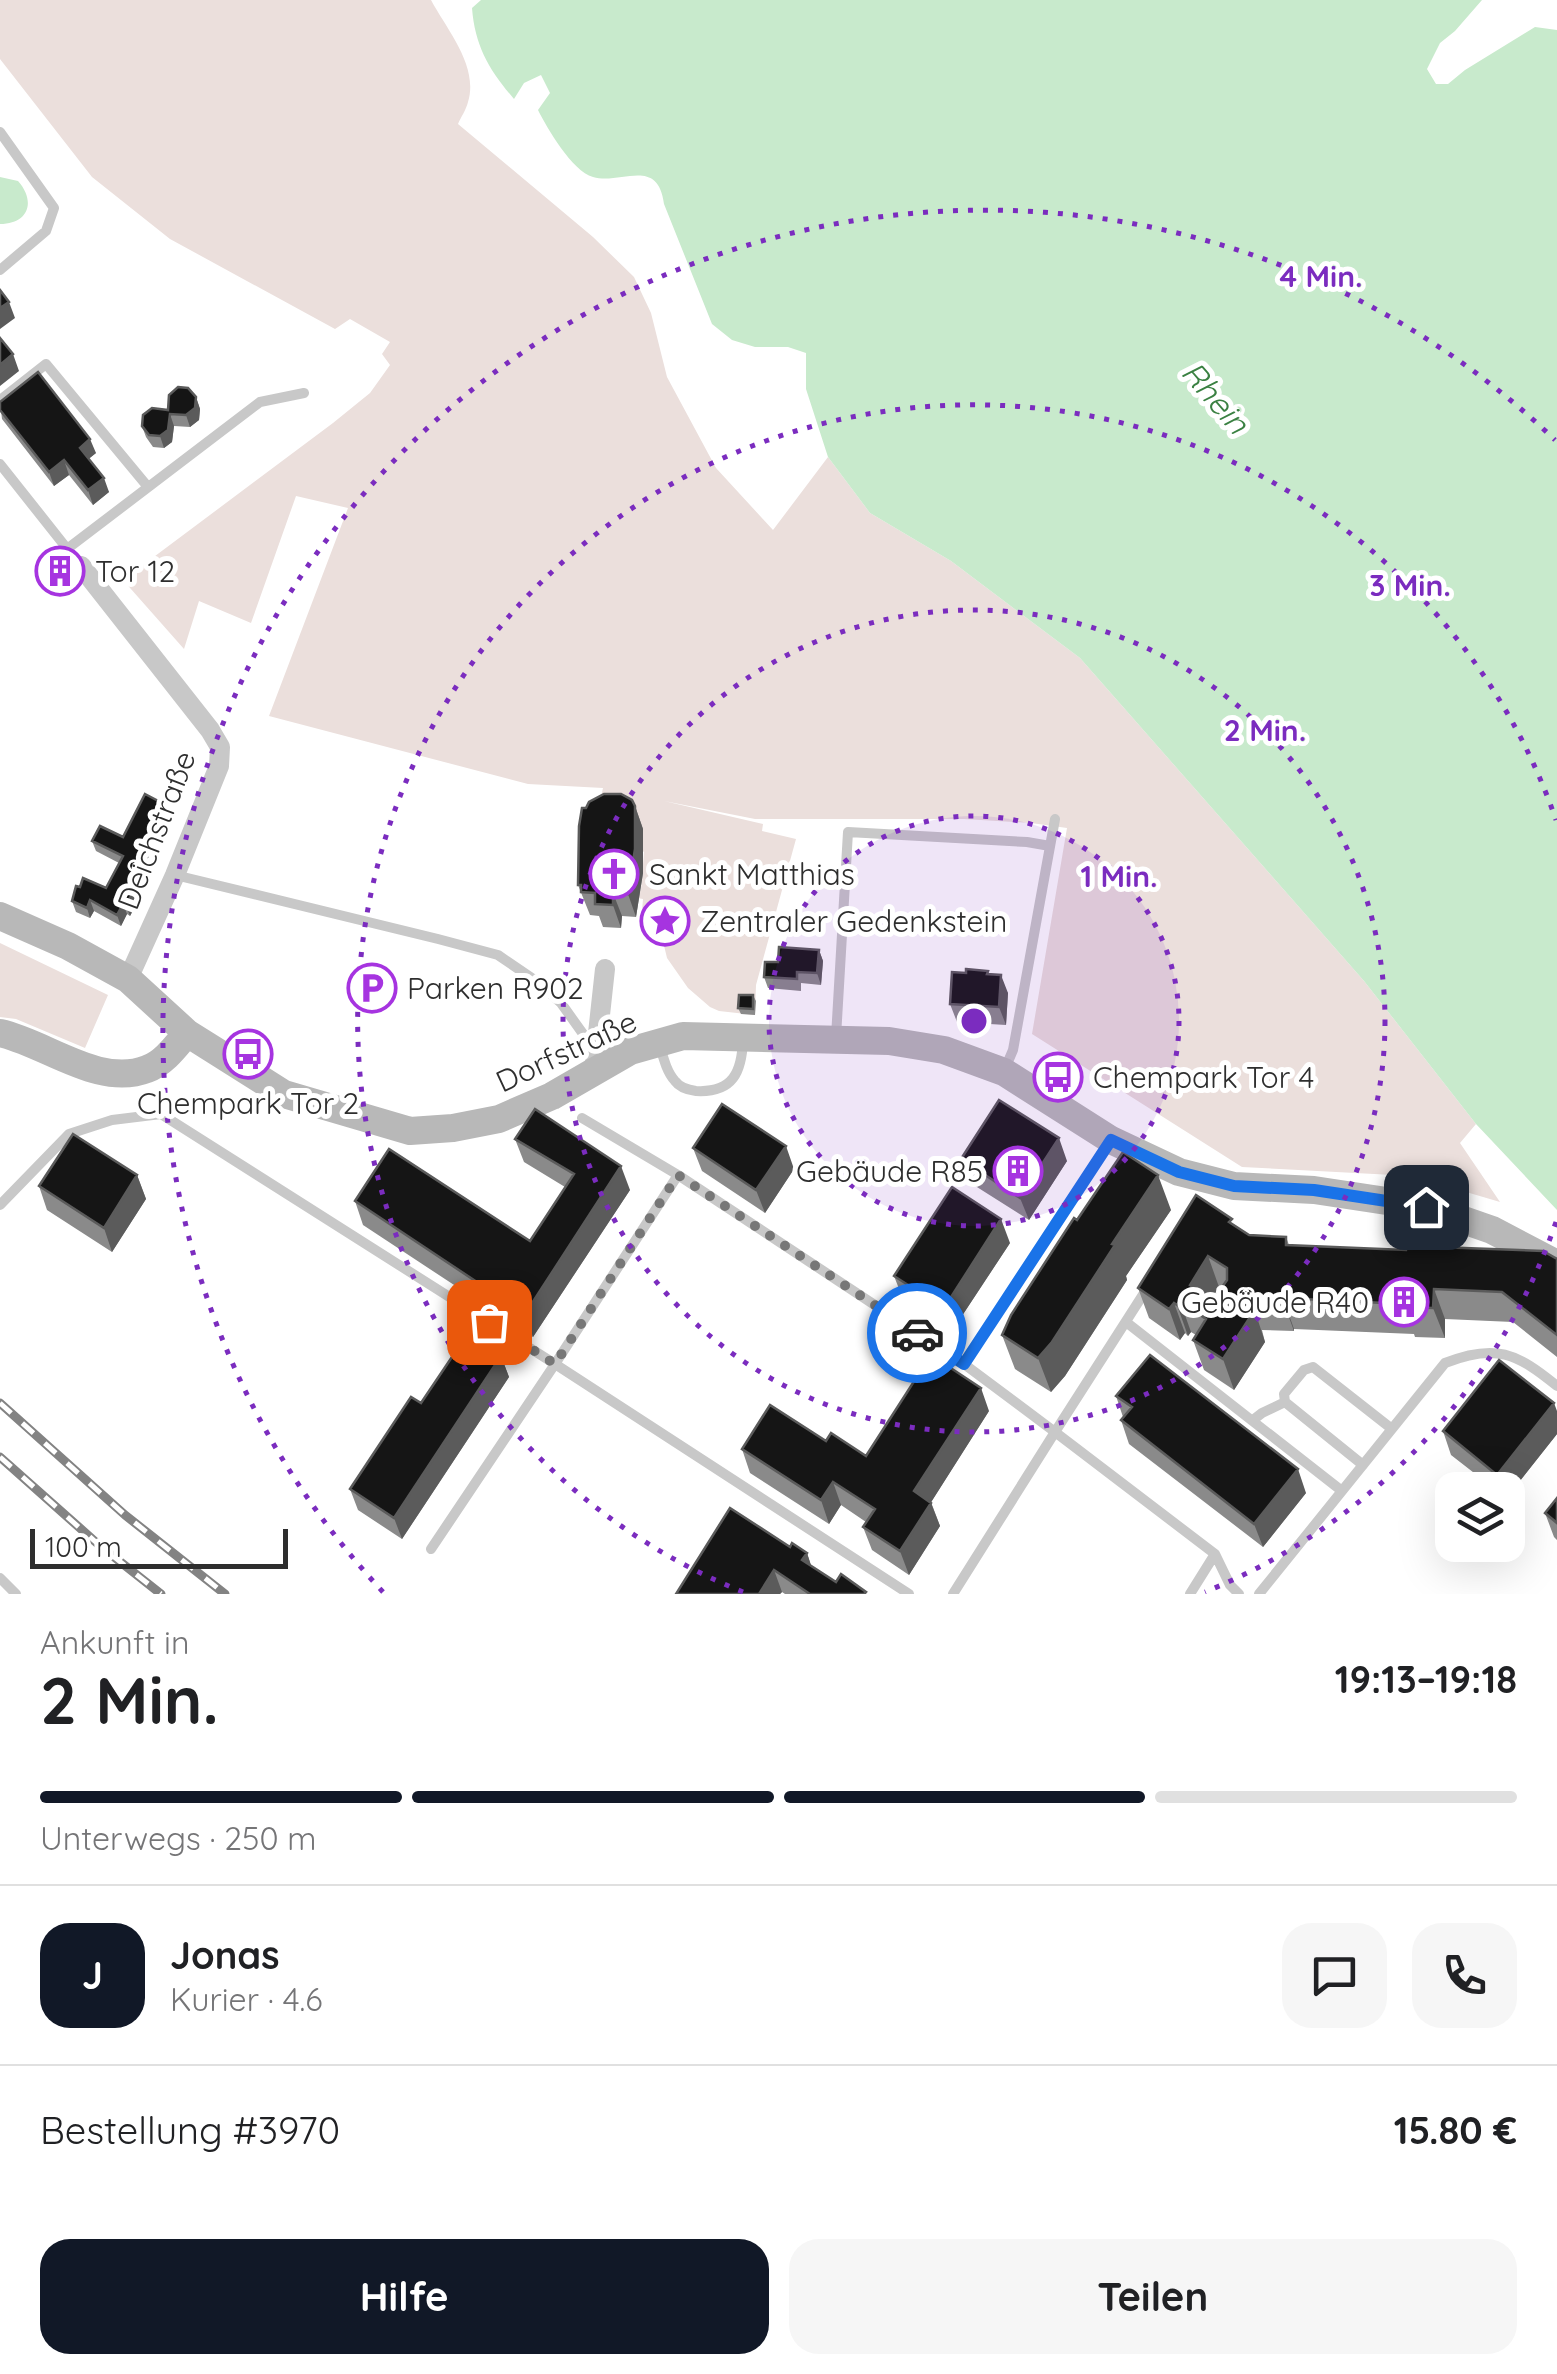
<!DOCTYPE html>
<html lang="de">
<meta charset="utf-8">
<style>
:root{--surface:#fff;--page:#f6f6f6;--text:#202124;--muted:#757577;--line:#e0e0e0;--accent:#111827}
body{margin:0;font-family:Quicksand,sans-serif;background:var(--page);color:var(--text);height:100vh;display:flex;flex-direction:column;font-size:38px;white-space:nowrap}
*{box-sizing:border-box;margin:0}
p{font-size:32px;color:var(--muted)}
.icon{flex:none;width:55px;height:55px;fill:none;stroke:currentColor;stroke-width:2;stroke-linecap:round;stroke-linejoin:round}
.map{position:relative;height:1594px;overflow:hidden}
.details{display:flex;flex-direction:column;background:var(--surface);flex:1}
.details>*{flex:none}
.buttons{position:absolute;left:1435px;top:1472px;display:grid;gap:20px}
.buttons a{display:grid;place-items:center;width:90px;height:90px;border-radius:20px;background:var(--surface);box-shadow:0 10px 40px #0002;font-size:50px}
.scale{position:absolute;left:30px;bottom:25px;width:258px;box-sizing:border-box;padding-left:10px;border:5px solid #2e2e2e;border-top:0;font-size:28px;line-height:35px;white-space:nowrap;color:#2e2e2e;-webkit-text-stroke:8px #fff;paint-order:stroke}
.pin{position:absolute;display:grid;place-items:center;width:85px;height:85px;color:#fff;margin:-42px;border-radius:20px;box-shadow:0 5px 15px #0006}
.courier{position:absolute;display:grid;place-items:center;width:100px;height:100px;margin:-50px;border:8px solid #1a73e8;border-radius:50%;background:#fff;color:#222;box-shadow:0 2px 12px #0007}
.summary em{font-style:normal;font-weight:700}
.summary div{display:flex;flex-direction:column-reverse}
.summary{display:flex;align-items:center;justify-content:space-between;height:170px;padding:0 40px}
h1{font-size:65px;font-weight:700;line-height:75px}
.bar{display:grid;grid-template-columns:repeat(4,1fr);gap:15px 10px;align-content:center;height:120px;padding:0 40px}
.bar i{height:12px;border-radius:8px;background:var(--line)}
.bar .current{background:var(--accent)}
.bar p{grid-column:span 4}
.line{display:flex;align-items:center;gap:25px;padding:0 40px;border-top:2px solid var(--line)}
.line div{flex:1}
.round{display:grid;place-items:center;flex:none;width:105px;height:105px;border-radius:30px;background:var(--page)}
.button{display:flex;gap:20px;margin-top:auto;padding:20px 40px}
.button a{flex:1;height:115px;border-radius:30px;background:var(--accent);color:#fff;font-size:40px;font-weight:700;line-height:115px;text-align:center}
.button a+a{background:var(--page);color:var(--text)}
.map>svg:first-child{display:block}
.green{fill:#ebdfdc}
.water{fill:#c8eacc}
.lines{fill:none;stroke-linecap:round;stroke-linejoin:round}
.lane{stroke:#c8c8c8;stroke-width:10}
.street{stroke:#c8c8c8;stroke-width:20}
.secondary{stroke:#b8b8b8;stroke-width:28}
.rail-casing{stroke:#838383;stroke-width:9}
.rail{stroke:#fff;stroke-width:5;stroke-dasharray:15;stroke-linecap:butt}
.wall{fill:#8a8a8a;fill-rule:evenodd}
.shaded-wall{fill:#5b5b5b}
.building{fill:#151515;stroke:#5b5b5b;stroke-width:2.5;fill-rule:evenodd}
.done{stroke:#777;stroke-width:10;stroke-dasharray:0 18}
.route{stroke:#1a73e8;stroke-width:12}
.ring{fill:none;stroke:#7b2cbf;stroke-width:5;stroke-dasharray:5 10}
.labels{text-anchor:middle;dominant-baseline:central;stroke-width:10;stroke-linejoin:round;paint-order:stroke}
.poi-label{font-size:30px;fill:#2e2e2e;stroke:#fff;text-anchor:start}
.street-label{font-size:30px;fill:#2e2e2e;stroke:#fff}
.water-label{font-size:32px;font-style:italic;fill:#3a8142;stroke:#fff}
.centre{fill:#7b2cbf;stroke:#fff;stroke-width:5}
.ring-label{font-size:30px;text-anchor:middle;font-weight:bold;fill:#7b2cbf;stroke:#fff;stroke-width:10;stroke-linejoin:round;paint-order:stroke}
</style>
<div class="map">
<svg width="1557" height="1594" viewBox="0 0 1557 1594">
<rect width="100%" height="100%" fill="#fff"/>
<path class="green" d="M 0,0 L 431,0 C 447,30 479,66 468,102 C 466,110 461,117 458,124 L 593,237 L 634,277 L 651,313 L 667,377 L 716,468 L 773,530 L 828,457 L 870,513 L 951,561 L 1080,658 L 1364,981 L 1476,1124 L 1460,1143 L 1500,1202 L 1412,1176 L 1242,1167 L 1032,1034 L 1067,828 L 1031,823 L 964,819 L 755,819 L 664,801 L 763,824 L 762,831 L 796,839 L 756,985 L 755,1015 L 719,1011 L 710,1007 L 688,988 L 667,958 L 656,912 L 642,911 L 643,899 L 637,898 L 641,889 L 644,852 L 597,815 L 603,788 L 528,784 L 269,716 L 348,508 L 296,496 L 251,623 L 199,601 L 184,649 L 123,580 L 333,423 L 370,393 L 390,365 L 382,354 L 390,342 L 350,319 L 335,329 L 170,239 L 92,177 L 0,59 Z
M 0,943 L 108,995 L 85,1048 L 16,1019 L 0,1017 Z"/>
<path class="water" d="M 481,0 L 1482,0 L 1455,31 L 1440,43 L 1427,69 L 1436,84 L 1448,84 L 1465,70 L 1535,27 L 1557,30 L 1557,1210 L 1476,1124 L 1364,981 L 1080,658 L 951,561 L 870,513 L 828,457 L 806,389 L 806,353 L 788,347 L 755,347 L 732,340 L 712,324 L 664,204 C 658,156 621,185 593,177 C 572,171 547,128 538,110 L 550,93 L 541,75 L 524,83 L 514,99 C 490,71 475,47 472,8 Z
M 0,177 L 18,181 C 36,201 29,224 0,224 Z"/>
<g class="lines">
<path class="lane" d="M 0,132 L 54,208 L 46,231 L 0,270
M 0,400 L 46,364 L 148,487
M 0,464 L 80,565
M 67,549 L 260,402 L 304,393
M 175,875 L 438,939 L 498,955 L 536,981 L 561,1003 L 586,1038 L 597,1040
M 836,1037 L 848,832 L 1027,842 L 1050,846
M 659,1043 C 663,1056 666,1071 675,1081 C 680,1088 688,1090 696,1091 C 733,1093 742,1072 743,1039
M 1004,1071 L 1013,1050 L 1055,819
M 582,1118 L 678,1175
M 0,1205 L 69,1134 L 112,1120 L 161,1114 L 555,1364 L 431,1549
M 1146,1290 L 1055,1432 L 1215,1554 L 1230,1585 L 1239,1594
M 1126,1322 L 1342,1491
M 1253,1420 L 1262,1413 L 1285,1402
M 1363,1465 L 1285,1402 L 1284,1394 L 1304,1370 L 1313,1367 L 1392,1429
M 0,1578 L 16,1594
M 909,1594 L 555,1364 L 678,1175 L 964,1364
M 953,1594 L 1055,1432 L 964,1364 L 1110,1141
M 1190,1594 L 1215,1554
M 1259,1594 L 1445,1363 C 1495,1343 1517,1353 1557,1386"/>
<path class="street" d="M 81,566 L 210,730 L 220,747 L 219,766 L 175,875 L 128,979
M 594,1070 L 605,969"/>
<path class="secondary" d="M 0,916 L 68,946 L 128,979 L 187,1033 L 284,1094 L 410,1131 L 453,1128 L 499,1119 L 552,1096 L 630,1051 L 683,1036 L 889,1041 L 944,1050 L 1004,1072 L 1111,1140 L 1179,1172 L 1234,1186 L 1314,1190 L 1426,1207 L 1492,1230 L 1557,1264
M 0,1033 C 46,1043 99,1088 147,1069 C 164,1063 176,1046 187,1033"/>
<g class="rail-casing">
<path id="rail" d="M 0,1403 L 125,1515 L 225,1594
M 0,1457 L 99,1545 L 161,1594"/>
</g>
<use href="#rail" class="rail"/>
</g>
<path class="wall" d="M 196,397 L 200,409 L 199,420 L 190,427 L 174,426 L 172,442 L 164,448 L 153,447 L 146,437 L 142,426 L 168,410 Z
M 0,402 L 96,453 L 88,459 L 109,492 L 93,505 L 69,475 L 54,486 L 2,419 Z
M 635,806 L 643,829 L 643,873 L 636,917 L 622,916 L 621,928 L 603,927 L 599,916 L 590,915 L 578,885 Z
M 168,814 L 143,869 L 146,879 L 140,891 L 141,895 L 130,916 L 127,914 L 121,926 L 94,911 L 90,918 L 76,912 L 72,901 L 80,887 L 106,888 L 119,863 L 96,851 L 92,841 L 123,837 Z
M 819,950 L 823,961 L 821,985 L 801,983 L 801,991 L 768,988 L 764,977 L 778,962 Z
M 988,971 L 989,974 L 1008,993 L 1006,1025 L 957,1022 L 950,1004 L 966,973 Z
M 753,995 L 756,1001 L 755,1015 L 741,1014 L 738,1008 Z
M 515,1139 L 630,1190 L 533,1337 L 363,1225 L 355,1201 L 530,1241 L 565,1187 L 524,1162 Z
M 693,1148 L 794,1169 L 765,1213 L 702,1171 Z
M 961,1159 L 1067,1161 L 1029,1220 L 969,1182 Z
M 137,1175 L 146,1199 L 112,1252 L 47,1210 L 39,1186 Z
M 1171,1210 L 1126,1276 L 1127,1280 L 1065,1376 L 1051,1392 L 1015,1369 L 1002,1335 L 1077,1220 Z
M 1234,1225 L 1249,1235 L 1286,1237 L 1289,1245 L 1406,1250 L 1438,1247 L 1557,1259 L 1557,1357 L 1513,1322 L 1445,1319 L 1445,1338 L 1415,1337 L 1414,1334 L 1294,1329 L 1294,1331 L 1262,1330 L 1265,1342 L 1234,1390 L 1204,1370 L 1193,1340 L 1196,1335 L 1191,1332 L 1188,1336 L 1185,1333 L 1180,1340 L 1149,1318 L 1138,1288 ZM 1219,1287 L 1221,1288 L 1213,1300 L 1211,1299 Z
M 1010,1243 L 952,1331 L 903,1299 L 894,1276 Z
M 501,1356 L 509,1377 L 402,1539 L 358,1510 L 350,1489 L 421,1403 L 468,1359 Z
M 1116,1396 L 1306,1493 L 1263,1547 L 1129,1444 L 1121,1420 L 1123,1417 Z
M 989,1411 L 931,1502 L 940,1526 L 909,1575 L 872,1550 L 863,1527 L 866,1522 L 841,1505 L 829,1524 L 750,1473 L 742,1449 L 826,1441 L 866,1456 Z
M 1557,1411 L 1557,1434 L 1508,1496 L 1508,1490 L 1496,1490 L 1451,1455 L 1443,1431 Z
M 1557,1498 L 1557,1540 L 1554,1537 L 1545,1513 Z
M 790,1547 L 807,1553 L 811,1566 L 836,1582 L 867,1594 L 785,1594 L 782,1592 L 780,1594 L 676,1594 Z"/>
<path class="shaded-wall" d="M 9,302 L 15,318 L 0,329 L 0,308 Z
M 13,354 L 19,371 L 0,386 L 0,365 Z
M 196,397 L 200,409 L 199,420 L 190,427 L 186,415 Z
M 170,414 L 174,426 L 172,442 L 164,448 L 160,436 Z
M 90,439 L 96,453 L 85,462 L 80,448 Z
M 64,460 L 69,475 L 54,486 L 49,472 Z
M 104,478 L 109,492 L 93,505 L 88,490 Z
M 164,804 L 168,814 L 143,869 L 146,879 L 140,891 L 141,895 L 130,916 L 126,905 L 134,883 L 136,865 Z
M 635,806 L 643,829 L 643,873 L 636,917 L 628,894 Z
M 613,893 L 622,916 L 621,928 L 613,905 Z
M 90,900 L 94,911 L 90,918 L 87,908 Z
M 123,904 L 127,914 L 121,926 L 117,915 Z
M 819,950 L 823,961 L 821,985 L 817,973 Z
M 1001,975 L 1008,993 L 1006,1025 L 999,1007 Z
M 1059,1138 L 1067,1161 L 1029,1220 L 1020,1198 Z
M 786,1146 L 794,1169 L 765,1213 L 756,1190 Z
M 621,1166 L 630,1190 L 533,1337 L 525,1314 Z
M 137,1175 L 146,1199 L 112,1252 L 104,1228 Z
M 1158,1175 L 1171,1210 L 1126,1276 L 1127,1280 L 1065,1376 L 1051,1392 L 1038,1358 Z
M 1001,1219 L 1010,1243 L 952,1331 L 944,1308 Z
M 1208,1256 L 1219,1287 L 1201,1316 L 1190,1285 Z
M 1434,1289 L 1445,1319 L 1445,1338 L 1433,1308 Z
M 1283,1298 L 1294,1329 L 1294,1331 L 1283,1301 Z
M 1251,1299 L 1265,1342 L 1234,1390 L 1223,1359 Z
M 1180,1301 L 1191,1332 L 1188,1336 L 1177,1305 Z
M 1174,1303 L 1185,1333 L 1180,1340 L 1169,1309 Z
M 501,1356 L 509,1377 L 402,1539 L 394,1518 Z
M 981,1388 L 989,1411 L 923,1515 L 914,1491 Z
M 1554,1403 L 1557,1411 L 1557,1434 L 1508,1496 L 1508,1490 L 1503,1490 L 1497,1475 Z
M 1298,1469 L 1306,1493 L 1263,1547 L 1254,1524 Z
M 833,1482 L 841,1505 L 829,1524 L 821,1500 Z
M 931,1503 L 940,1526 L 909,1575 L 900,1551 Z
M 807,1553 L 814,1574 L 802,1560 Z
M 774,1570 L 782,1592 L 780,1594 L 759,1594 Z"/>
<path class="building" d="M 0,290 L 9,302 L 0,308 Z
M 0,338 L 13,354 L 0,365 Z
M 38,372 L 90,439 L 80,448 L 104,478 L 88,490 L 64,460 L 49,472 L 0,410 L 0,402 Z
M 178,387 L 188,388 L 196,397 L 195,408 L 186,415 L 170,414 L 168,430 L 160,436 L 149,435 L 142,426 L 143,415 L 152,408 L 168,410 L 169,395 Z
M 145,794 L 164,804 L 136,865 L 142,868 L 134,883 L 137,885 L 126,905 L 123,904 L 117,915 L 90,900 L 87,908 L 72,901 L 76,886 L 80,887 L 83,878 L 106,888 L 123,856 L 92,841 L 100,826 L 123,837 Z
M 604,794 L 621,794 L 632,800 L 635,806 L 635,849 L 628,894 L 613,893 L 613,905 L 595,904 L 595,893 L 581,892 L 581,885 L 578,885 L 579,826 L 582,808 L 586,808 L 589,802 Z
M 779,947 L 819,950 L 817,973 L 797,972 L 797,979 L 764,977 L 765,962 L 778,962 Z
M 966,969 L 988,971 L 987,974 L 1001,975 L 999,1007 L 950,1004 L 952,972 L 966,973 Z
M 739,995 L 753,995 L 753,1009 L 738,1008 Z
M 999,1100 L 1059,1138 L 1020,1198 L 961,1159 Z
M 722,1104 L 786,1146 L 756,1190 L 693,1148 Z
M 535,1109 L 621,1166 L 525,1314 L 355,1201 L 389,1149 L 530,1241 L 574,1174 L 515,1139 Z
M 73,1134 L 137,1175 L 104,1228 L 39,1186 Z
M 1123,1152 L 1158,1175 L 1112,1244 L 1115,1245 L 1052,1342 L 1038,1358 L 1002,1335 L 1011,1315 L 1074,1218 L 1077,1220 Z
M 952,1187 L 1001,1219 L 944,1308 L 894,1276 Z
M 1196,1195 L 1232,1219 L 1229,1222 L 1249,1235 L 1286,1237 L 1286,1245 L 1406,1250 L 1407,1243 L 1437,1244 L 1437,1247 L 1543,1251 L 1557,1259 L 1557,1335 L 1502,1292 L 1434,1289 L 1433,1308 L 1404,1307 L 1404,1304 L 1283,1298 L 1283,1301 L 1251,1299 L 1254,1311 L 1223,1359 L 1193,1340 L 1206,1319 L 1180,1301 L 1177,1305 L 1174,1303 L 1169,1309 L 1138,1288 ZM 1208,1256 L 1227,1268 L 1227,1280 L 1213,1300 L 1190,1285 Z
M 480,1341 L 501,1356 L 394,1518 L 350,1489 L 411,1397 L 421,1403 L 456,1351 L 468,1359 Z
M 931,1355 L 981,1388 L 914,1491 L 931,1503 L 900,1551 L 863,1527 L 875,1509 L 833,1482 L 821,1500 L 742,1449 L 770,1405 L 826,1441 L 831,1433 L 866,1456 Z
M 1150,1355 L 1298,1469 L 1254,1524 L 1121,1420 L 1132,1407 L 1116,1396 Z
M 1499,1360 L 1554,1403 L 1497,1475 L 1443,1431 Z
M 1557,1498 L 1557,1523 L 1545,1513 Z
M 730,1508 L 790,1547 L 792,1543 L 807,1553 L 802,1560 L 836,1582 L 841,1574 L 866,1592 L 864,1594 L 810,1594 L 774,1570 L 759,1594 L 676,1594 Z"/>
<g class="lines">
<path class="done" d="M 489,1322 L 555,1364 L 678,1175 L 917,1333"/>
<path class="route" d="M 917,1333 L 964,1364 L 1111,1140 L 1179,1172 L 1234,1186 L 1314,1190 L 1426,1207"/>
</g>
<circle cx="974" cy="1021" r="205" fill="#7b2cbf" fill-opacity=".12"/>
<g class="ring">
<circle cx="974" cy="1021" r="205"/>
<circle cx="974" cy="1021" r="411"/>
<path d="M1556 1222A616 616 0 0 1 1205 1592M743 1592A616 616 0 1 1 1556 820"/>
<path d="M383 1592A822 822 0 0 1 1555 440"/>
</g>
<defs>
<g id="building-ring" transform="scale(2.5)"><circle r="9.5" fill="#fff" stroke="#a634e0" stroke-width="1.5"/><path d="M-4-6H4V6H1V3H-1V6H-4ZM-2.5-4.3h1.7v1.8h-1.7ZM.8-4.3h1.7v1.8H.8ZM-2.5-1h1.7V.8h-1.7ZM.8-1h1.7V.8H.8Z" fill="#a634e0"/></g>
<g id="church-ring" transform="scale(2.5)"><circle r="9.5" fill="#fff" stroke="#a634e0" stroke-width="1.5"/><path d="M-1.2-6h2.4v3.5h3.3v2.4h-3.3V6h-2.4V-.1h-3.3v-2.4h3.3Z" fill="#a634e0"/></g>
<g id="sight-ring" transform="scale(2.5)"><circle r="9.5" fill="#fff" stroke="#a634e0" stroke-width="1.5"/><path d="M0-6L1.8-2.2L6-1.7L2.9 1.2L3.7 5.4L0 3.3L-3.7 5.4L-2.9 1.2L-6-1.7L-1.8-2.2Z" fill="#a634e0"/></g>
<g id="parking-ring" transform="scale(2.5)"><circle r="9.5" fill="#fff" stroke="#a634e0" stroke-width="1.5"/><path d="M-3.5-5.5H1a3.5 3.5 0 0 1 0 7H-1V5.5H-3.5ZM-1-3.4V-.6H.8a1.4 1.4 0 0 0 0-2.8Z" fill="#a634e0"/></g>
<g id="bus-ring" transform="scale(2.5)"><circle r="9.5" fill="#fff" stroke="#a634e0" stroke-width="1.5"/><path d="M-5-6H5V4H4V6H2V4H-2V6H-4V4H-5ZM-3.5-4V0h7V-4ZM-3.5 1.2v1.5H-2V1.2ZM2 1.2v1.5H3.5V1.2Z" fill="#a634e0"/></g>
</defs>
<g fill-rule="evenodd">
<use href="#building-ring" x="60" y="571"/>
<use href="#church-ring" x="614" y="874"/>
<use href="#sight-ring" x="665" y="921"/>
<use href="#parking-ring" x="372" y="988"/>
<use href="#bus-ring" x="248" y="1054"/>
<use href="#bus-ring" x="1058" y="1077"/>
<use href="#building-ring" x="1018" y="1171"/>
<use href="#building-ring" x="1404" y="1302"/>
</g>
<g class="labels">
<g class="poi-label">
<text x="95" y="571">Tor 12</text>
<text x="649" y="874">Sankt Matthias</text>
<text x="700" y="921">Zentraler Gedenkstein</text>
<text x="407" y="988">Parken R902</text>
<text x="1093" y="1077">Chempark Tor 4</text>
<text x="248" y="1103" text-anchor="middle">Chempark Tor 2</text>
<text x="983" y="1171" text-anchor="end">Gebäude R85</text>
<text x="1369" y="1302" text-anchor="end">Gebäude R40</text>
</g>
<g class="street-label">
<text transform="translate(156 830) rotate(-69)">Deichstraße</text>
<text transform="translate(566 1051) rotate(-25)">Dorfstraße</text>
</g>
<g class="water-label">
<text transform="translate(1216 397) rotate(49)">Rhein</text>
</g>
</g>
<circle cx="974" cy="1021" r="15" class="centre"/>
<g class="ring-label">
<text x="1321" y="287">4 Min.</text>
<text x="1410" y="596">3 Min.</text>
<text x="1265" y="741">2 Min.</text>
<text x="1119" y="887">1 Min.</text>
</g>
</svg>
<div class="buttons">
<a><svg class="icon" aria-label="layers" viewBox="0 0 24 24"><path d="M12 4l9 5-9 5-9-5zM3 14l9 5 9-5"/></svg></a>
</div>
<div class="scale">100 m</div>
<div class="pin" style="left:489px;top:1322px;background:#ea580c"><svg class="icon" aria-label="bag" viewBox="0 0 24 24"><path d="M5 8h14l-1 12H6zM9 8a3 3 0 0 1 6 0"/></svg></div>
<div class="pin" style="left:1426px;top:1207px;background:#1f2937"><svg class="icon" aria-label="home" viewBox="0 0 24 24"><path d="M3 11l9-7 9 7M6 9v11h12V9"/></svg></div>
<div class="courier" style="left:917px;top:1333px"><svg class="icon" aria-label="car" viewBox="0 0 24 24"><path d="M5 17H2v-5l4-1 3-4h7l3 4 3 1v5h-3M9 17h6M6 11h13"/><circle cx="7" cy="17" r="2"/><circle cx="17" cy="17" r="2"/></svg></div>
</div>
<section class="details">
<div class="summary"><div><h1>2 Min.</h1><p>Ankunft in</p></div><em>19:13–19:18</em></div>
<div class="bar"><i class="current"></i><i class="current"></i><i class="current"></i><i></i><p>Unterwegs · 250 m</p></div>
<div class="line" style="height:180px"><b class="round" style="background:var(--accent);color:#fff">J</b><div><b>Jonas</b><p>Kurier · 4.6</p></div><a class="round"><svg class="icon" aria-label="chat" viewBox="0 0 24 24"><path d="M4 5h16v11H9l-5 4z"/></svg></a><a class="round"><svg class="icon" aria-label="phone" viewBox="0 0 24 24"><path d="M5 4h4l2 5-3 2q2 4 5 5l2-3 5 2v4C11 20 4 13 5 4z"/></svg></a></div>
<div class="line" style="height:130px"><div>Bestellung #3970</div><b>15.80 €</b></div>
<div class="button"><a>Hilfe</a><a>Teilen</a></div>
</section>
